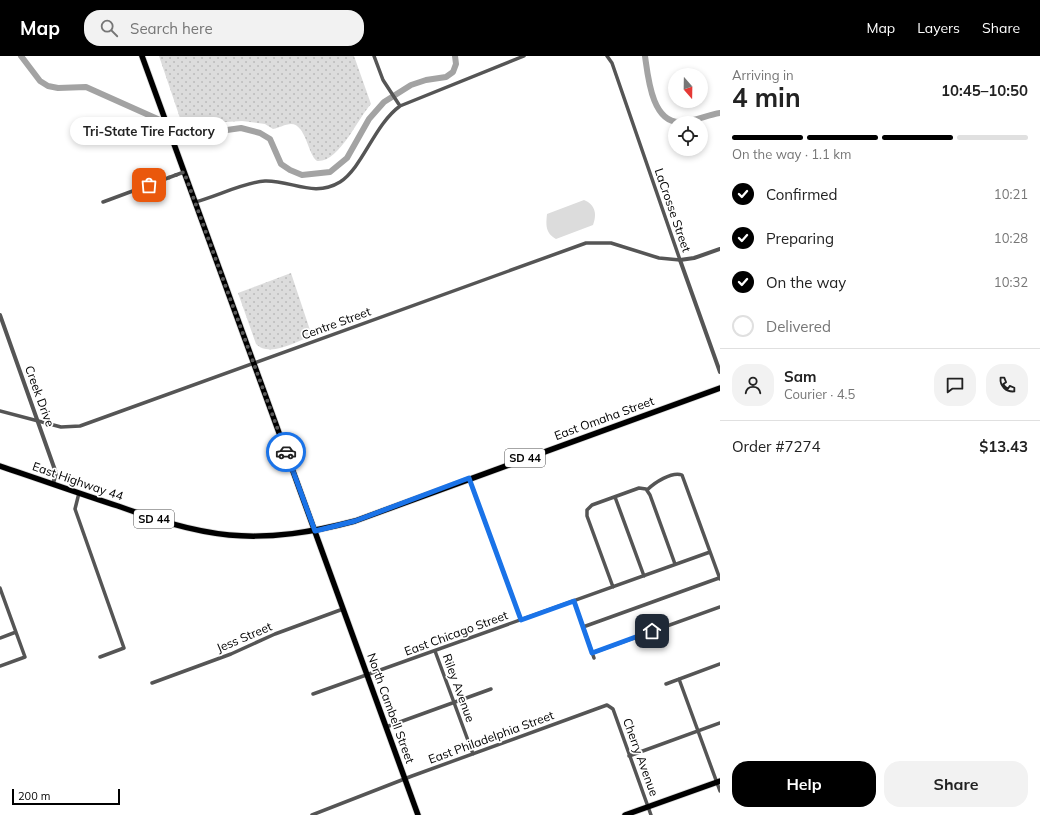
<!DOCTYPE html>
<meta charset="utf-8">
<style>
:root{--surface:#fff;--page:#f2f2f2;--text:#222;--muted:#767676;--line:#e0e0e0;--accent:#000}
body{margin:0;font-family:Mulish,sans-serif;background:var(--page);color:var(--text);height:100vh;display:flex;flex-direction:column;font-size:15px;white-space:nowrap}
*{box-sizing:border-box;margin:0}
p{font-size:13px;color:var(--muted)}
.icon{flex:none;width:22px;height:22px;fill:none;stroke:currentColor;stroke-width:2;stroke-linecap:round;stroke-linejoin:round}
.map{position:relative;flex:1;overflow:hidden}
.details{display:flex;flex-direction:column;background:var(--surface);width:320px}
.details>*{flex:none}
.needle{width:26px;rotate:160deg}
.controls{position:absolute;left:668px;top:12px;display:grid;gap:8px}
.controls a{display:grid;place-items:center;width:40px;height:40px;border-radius:50%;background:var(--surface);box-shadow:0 2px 6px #0003;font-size:20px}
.scale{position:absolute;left:12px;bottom:10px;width:108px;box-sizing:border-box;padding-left:4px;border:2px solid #000;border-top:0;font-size:11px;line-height:14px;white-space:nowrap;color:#000;-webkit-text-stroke:3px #fff;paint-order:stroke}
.pin{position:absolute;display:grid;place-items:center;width:34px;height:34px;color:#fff;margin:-17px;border-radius:8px;box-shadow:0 2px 6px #0006}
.courier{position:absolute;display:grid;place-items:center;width:40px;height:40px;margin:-20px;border:3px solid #1a73e8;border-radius:50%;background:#fff;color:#222;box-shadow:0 1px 5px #0007}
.bubble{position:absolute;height:28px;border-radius:14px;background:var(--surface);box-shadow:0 2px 6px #0003;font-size:13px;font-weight:700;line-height:28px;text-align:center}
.headline em{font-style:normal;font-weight:700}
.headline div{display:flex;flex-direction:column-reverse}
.headline{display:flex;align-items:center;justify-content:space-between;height:68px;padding:0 12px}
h1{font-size:26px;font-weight:700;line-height:30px}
.bar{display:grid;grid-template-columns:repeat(4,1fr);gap:6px 4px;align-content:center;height:48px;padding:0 12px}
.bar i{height:5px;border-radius:3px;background:var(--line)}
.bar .active{background:var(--accent)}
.bar p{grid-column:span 4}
.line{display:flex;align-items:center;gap:10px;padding:0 12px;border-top:1px solid var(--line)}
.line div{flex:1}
.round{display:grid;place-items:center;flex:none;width:42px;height:42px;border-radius:16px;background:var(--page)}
ol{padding:0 12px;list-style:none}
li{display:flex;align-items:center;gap:12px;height:44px}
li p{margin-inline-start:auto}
li .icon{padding:4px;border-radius:50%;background:var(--accent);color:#fff;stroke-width:4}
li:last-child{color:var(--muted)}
li i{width:22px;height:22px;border:2px solid var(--line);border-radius:50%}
.primary-button{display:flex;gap:8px;margin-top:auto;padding:8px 12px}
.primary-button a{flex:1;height:46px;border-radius:16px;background:var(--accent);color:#fff;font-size:16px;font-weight:700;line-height:46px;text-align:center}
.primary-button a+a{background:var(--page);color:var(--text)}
header{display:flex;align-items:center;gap:24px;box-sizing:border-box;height:56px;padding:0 20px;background:var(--accent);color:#fff}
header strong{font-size:19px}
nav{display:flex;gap:22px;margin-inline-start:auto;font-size:14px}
.search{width:280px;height:36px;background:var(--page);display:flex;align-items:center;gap:10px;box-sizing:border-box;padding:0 14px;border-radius:16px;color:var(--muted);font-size:15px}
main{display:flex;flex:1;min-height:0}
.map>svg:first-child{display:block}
.grass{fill:#dcdcdc}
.park{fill:url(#park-dots)}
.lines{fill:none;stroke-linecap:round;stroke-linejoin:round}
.river{stroke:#a3a3a3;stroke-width:6}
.primary-casing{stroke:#dbdbdb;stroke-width:7}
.minor{stroke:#555;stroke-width:3.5}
.tertiary{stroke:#555;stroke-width:4}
.primary{stroke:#000;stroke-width:5.5}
.done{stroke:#595959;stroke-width:4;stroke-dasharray:0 7.2}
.route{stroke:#1a73e8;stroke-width:5}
.labels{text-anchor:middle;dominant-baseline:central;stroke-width:3.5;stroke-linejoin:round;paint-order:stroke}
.shield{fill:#fff;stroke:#4c4c4c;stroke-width:1}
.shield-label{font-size:11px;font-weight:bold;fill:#000}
.street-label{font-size:12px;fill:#000;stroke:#fff}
</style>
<header>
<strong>Map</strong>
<div class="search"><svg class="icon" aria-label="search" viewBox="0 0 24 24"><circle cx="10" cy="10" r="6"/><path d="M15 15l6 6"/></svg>Search here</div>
<nav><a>Map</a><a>Layers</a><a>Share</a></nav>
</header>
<main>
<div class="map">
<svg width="720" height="759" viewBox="0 0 720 759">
<defs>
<pattern id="park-dots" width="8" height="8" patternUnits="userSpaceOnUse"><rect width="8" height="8" fill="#dcdcdc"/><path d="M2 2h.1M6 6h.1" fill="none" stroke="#bbb" stroke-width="1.8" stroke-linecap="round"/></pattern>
</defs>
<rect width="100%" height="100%" fill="#fff"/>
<path class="grass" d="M 584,144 C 596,149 597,159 593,169 L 556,183 C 545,177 546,168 547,158 Z"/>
<path class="park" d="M 159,0 L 354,0 L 371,48 C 358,62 339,107 317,105 C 308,99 306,68 291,68 C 285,68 279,72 273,73 L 265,68 L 242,65 L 194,68 L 180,62 Z
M 291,217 L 312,280 C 297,285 270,302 256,288 L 238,237 Z"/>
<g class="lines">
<path class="river" d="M 21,0 L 40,25 L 48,30 L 58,32 L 86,31 L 180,73 L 213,76 L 241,72 L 260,77 L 270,83 L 281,108 L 290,114 L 302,119 L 330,116 L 347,102 L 369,63 L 384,46 L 411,29 L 426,24 L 446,21 L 453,16 L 456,8 L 455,0
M 645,0 C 648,21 652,68 681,66 C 694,66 707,59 720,57"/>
<g class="primary-casing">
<path id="primary" d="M 142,0 L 418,759
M 0,410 C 39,423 78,437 118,450 C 154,463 190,475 229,479 C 272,483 313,476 355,465 L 720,332
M 625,759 L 720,725"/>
</g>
<path class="minor" d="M 374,0 L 383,24 L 400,50
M 103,146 L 184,116
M 195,146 C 215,141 245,126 265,125 C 291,124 314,142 340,126 C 363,111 374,69 400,50 L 524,0
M 0,355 L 61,371 L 80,370 L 586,187 L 611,187 L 659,202 L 680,204 L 612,7 L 607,0
M 469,422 L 521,564
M 647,434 C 654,427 672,415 682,419 L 720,523
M 79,437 L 75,453 L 124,592 L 100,601
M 615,441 L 644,520
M 613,531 L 587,460 L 587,454 L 592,449 L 639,432 L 646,433 L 650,439 L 675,508
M 0,532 L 25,601 L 0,610
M 574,545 L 594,602
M 583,571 L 719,522
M 0,582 L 16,576
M 435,595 L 473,698
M 592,597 L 720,551
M 679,623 L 720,735
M 152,627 L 231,598 L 275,578 L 343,553
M 666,628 L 720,608
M 313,638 L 710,496
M 386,671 L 491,633
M 629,700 L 720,667
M 312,759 L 412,720 L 607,649 L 613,653 L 651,759"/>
<path class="tertiary" d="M 720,193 L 694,202 L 680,204 L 720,316
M 0,259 L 56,417 L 53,428"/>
<use href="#primary" class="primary"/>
</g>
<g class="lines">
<path class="done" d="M 149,129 L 184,116 L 286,396"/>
<path class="route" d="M 286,396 L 315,475 L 355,465 L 469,422 L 521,564 L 574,545 L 592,597 L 652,575"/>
</g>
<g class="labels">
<g class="shield">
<rect x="505" y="393" width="40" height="18" rx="3"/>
<rect x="134" y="454" width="40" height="18" rx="3"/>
</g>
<g class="shield-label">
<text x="525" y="402">SD 44</text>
<text x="154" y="463">SD 44</text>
</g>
<g class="street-label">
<text transform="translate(673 154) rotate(71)">LaCrosse Street</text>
<text transform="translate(336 267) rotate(-20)">Centre Street</text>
<text transform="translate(40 340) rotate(70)">Creek Drive</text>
<text transform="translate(604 362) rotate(-20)">East Omaha Street</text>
<text transform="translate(78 425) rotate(19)">East Highway 44</text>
<text transform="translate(456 577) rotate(-20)">East Chicago Street</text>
<text transform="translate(244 581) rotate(-23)">Jess Street</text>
<text transform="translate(459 632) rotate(70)">Riley Avenue</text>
<text transform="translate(391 652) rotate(70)">North Cambell Street</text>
<text transform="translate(491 681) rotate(-20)">East Philadelphia Street</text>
<text transform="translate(641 701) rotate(70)">Cherry Avenue</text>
</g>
</g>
</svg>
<div class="controls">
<a><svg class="needle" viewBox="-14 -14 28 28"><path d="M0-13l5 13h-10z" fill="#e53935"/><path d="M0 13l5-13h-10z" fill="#767676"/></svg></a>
<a><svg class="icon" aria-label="locate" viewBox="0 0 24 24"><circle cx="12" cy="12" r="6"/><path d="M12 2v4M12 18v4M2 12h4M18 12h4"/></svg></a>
</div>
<div class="scale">200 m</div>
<div class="pin" style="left:149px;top:129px;background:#ea580c"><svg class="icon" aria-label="bag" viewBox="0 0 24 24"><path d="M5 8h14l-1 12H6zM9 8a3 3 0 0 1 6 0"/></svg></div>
<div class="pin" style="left:652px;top:575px;background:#1f2937"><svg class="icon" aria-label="home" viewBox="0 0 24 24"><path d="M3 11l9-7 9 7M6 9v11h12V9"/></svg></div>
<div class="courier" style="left:286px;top:396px"><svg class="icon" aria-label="car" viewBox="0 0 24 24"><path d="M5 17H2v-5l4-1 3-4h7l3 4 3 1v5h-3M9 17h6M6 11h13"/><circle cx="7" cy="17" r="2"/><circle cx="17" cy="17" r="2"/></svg></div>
<div class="bubble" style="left:70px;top:61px;width:158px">Tri-State Tire Factory</div>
</div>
<section class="details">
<div class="headline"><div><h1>4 min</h1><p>Arriving in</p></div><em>10:45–10:50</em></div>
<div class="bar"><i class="active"></i><i class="active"></i><i class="active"></i><i></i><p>On the way · 1.1 km</p></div>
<ol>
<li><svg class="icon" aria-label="check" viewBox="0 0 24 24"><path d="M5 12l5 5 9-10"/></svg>Confirmed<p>10:21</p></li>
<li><svg class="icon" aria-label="check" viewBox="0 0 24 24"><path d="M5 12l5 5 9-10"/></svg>Preparing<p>10:28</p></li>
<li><svg class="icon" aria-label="check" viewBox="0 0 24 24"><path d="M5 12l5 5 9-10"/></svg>On the way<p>10:32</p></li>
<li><i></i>Delivered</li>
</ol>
<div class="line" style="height:72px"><a class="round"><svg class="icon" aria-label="person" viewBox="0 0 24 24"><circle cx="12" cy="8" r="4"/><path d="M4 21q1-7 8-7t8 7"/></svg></a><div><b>Sam</b><p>Courier · 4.5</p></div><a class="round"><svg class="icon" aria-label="chat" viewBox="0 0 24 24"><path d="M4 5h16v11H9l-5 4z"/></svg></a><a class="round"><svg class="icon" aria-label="phone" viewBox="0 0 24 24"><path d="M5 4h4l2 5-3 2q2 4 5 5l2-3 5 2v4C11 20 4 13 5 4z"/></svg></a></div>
<div class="line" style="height:52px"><div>Order #7274</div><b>$13.43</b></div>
<div class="primary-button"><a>Help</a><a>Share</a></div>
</section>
</main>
